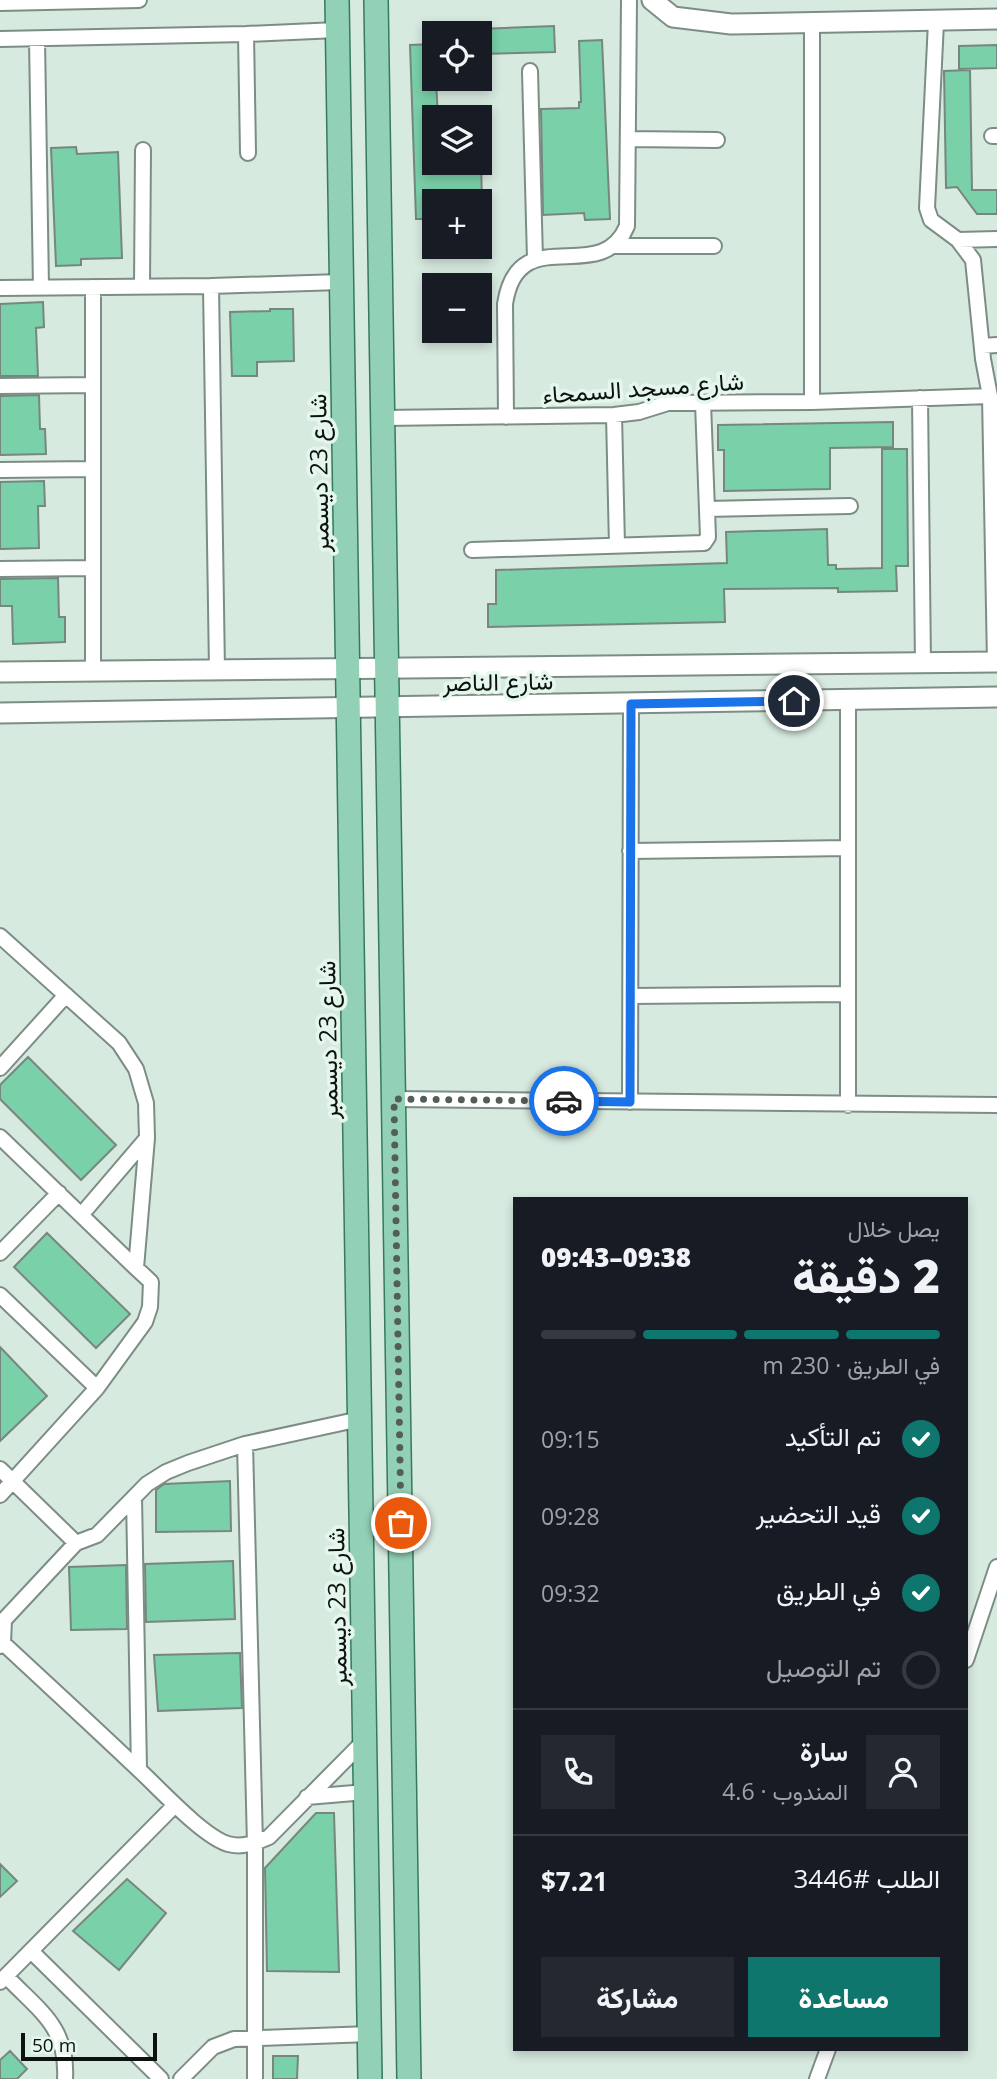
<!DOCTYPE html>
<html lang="ar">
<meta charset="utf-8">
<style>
:root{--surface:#171b24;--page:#242831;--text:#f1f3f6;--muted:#9ea1a6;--line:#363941;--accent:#0f766e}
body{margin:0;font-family:"Open Sans",Vazirmatn,sans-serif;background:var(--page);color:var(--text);direction:rtl;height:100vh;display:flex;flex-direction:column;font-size:26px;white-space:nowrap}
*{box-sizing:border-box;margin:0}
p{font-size:23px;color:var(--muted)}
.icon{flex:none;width:38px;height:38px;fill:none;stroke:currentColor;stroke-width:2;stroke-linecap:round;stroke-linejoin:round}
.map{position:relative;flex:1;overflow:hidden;direction:ltr}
.details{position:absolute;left:513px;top:1197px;width:455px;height:854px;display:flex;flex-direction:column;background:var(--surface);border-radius:0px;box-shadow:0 4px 10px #0003;direction:rtl}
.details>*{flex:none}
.tools{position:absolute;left:422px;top:21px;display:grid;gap:14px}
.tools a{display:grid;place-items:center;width:70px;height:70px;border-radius:0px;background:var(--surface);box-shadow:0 4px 10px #0003;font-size:35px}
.scale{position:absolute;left:21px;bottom:18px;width:136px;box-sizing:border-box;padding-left:7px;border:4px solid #0c130f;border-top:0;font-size:19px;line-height:24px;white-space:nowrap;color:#0c130f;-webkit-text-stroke:5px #e5f7ed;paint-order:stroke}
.pin{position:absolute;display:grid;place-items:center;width:60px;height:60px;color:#fff;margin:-30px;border:4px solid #fff;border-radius:50%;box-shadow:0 2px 7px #0007}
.courier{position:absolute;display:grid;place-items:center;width:70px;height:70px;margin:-35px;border:5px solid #1a73e8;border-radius:50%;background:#fff;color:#222;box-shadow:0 2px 9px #0007}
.head em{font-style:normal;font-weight:800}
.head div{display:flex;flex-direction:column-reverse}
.head{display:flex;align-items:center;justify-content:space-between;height:119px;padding:0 28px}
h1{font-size:46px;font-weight:800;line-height:52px}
.bar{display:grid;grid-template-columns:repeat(4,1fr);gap:10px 7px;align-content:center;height:84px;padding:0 28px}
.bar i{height:9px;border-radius:5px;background:var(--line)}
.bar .on{background:var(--accent)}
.bar p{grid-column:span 4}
.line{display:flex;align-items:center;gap:18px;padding:0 28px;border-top:2px solid var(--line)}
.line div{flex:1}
.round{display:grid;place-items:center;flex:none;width:74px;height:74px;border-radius:0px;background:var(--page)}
ol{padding:0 28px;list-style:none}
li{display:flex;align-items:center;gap:21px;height:77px}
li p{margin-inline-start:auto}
li .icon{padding:7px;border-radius:50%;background:var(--accent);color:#fff;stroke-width:4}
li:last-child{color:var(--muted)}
li i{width:38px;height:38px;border:4px solid var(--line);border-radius:50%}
.primary-button{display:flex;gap:14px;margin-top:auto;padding:14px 28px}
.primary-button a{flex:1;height:80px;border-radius:0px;background:var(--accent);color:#fff;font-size:28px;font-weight:800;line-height:80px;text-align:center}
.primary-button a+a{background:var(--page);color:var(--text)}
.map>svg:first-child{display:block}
.building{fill:#7ad0a8;stroke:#77877f;stroke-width:2}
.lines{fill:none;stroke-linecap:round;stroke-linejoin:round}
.minor-casing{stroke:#7d8d85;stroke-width:18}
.tertiary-casing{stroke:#7d8d85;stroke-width:23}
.primary-casing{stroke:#357a5d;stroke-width:26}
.minor{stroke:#fff;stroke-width:14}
.tertiary{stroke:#fff;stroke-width:19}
.primary{stroke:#93d1b7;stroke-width:23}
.done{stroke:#535e58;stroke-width:7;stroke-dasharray:0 12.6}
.route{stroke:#1a73e8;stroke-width:9}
.labels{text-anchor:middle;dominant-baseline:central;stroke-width:7;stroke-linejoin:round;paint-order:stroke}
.street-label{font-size:24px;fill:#0c130f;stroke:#e5f7ed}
</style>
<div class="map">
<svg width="997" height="2079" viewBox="0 0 997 2079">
<rect width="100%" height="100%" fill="#d7eae0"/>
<path class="building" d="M 554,26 L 555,52 L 480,54 L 480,29 Z
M 602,40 L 610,219 L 585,220 L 584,213 L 543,215 L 541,109 L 579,108 L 579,102 L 581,102 L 579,41 Z
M 434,44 L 438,117 L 434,117 L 434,163 L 481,163 L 482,201 L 434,201 L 434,219 L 416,219 L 410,45 Z
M 997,45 L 997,68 L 959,69 L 959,46 Z
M 970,70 L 972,190 L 997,190 L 997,214 L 977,214 L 957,187 L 946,188 L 944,71 Z
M 76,147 L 77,154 L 118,152 L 122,258 L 81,259 L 81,265 L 56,266 L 51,148 Z
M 43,302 L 44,327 L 36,328 L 38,376 L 0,376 L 0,304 Z
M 270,309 L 293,309 L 294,361 L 257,362 L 257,376 L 232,376 L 230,312 L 270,311 Z
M 39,395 L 40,429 L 45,429 L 46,454 L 0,455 L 0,396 Z
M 893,422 L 893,447 L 830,448 L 830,489 L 724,491 L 724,450 L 718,450 L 718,425 Z
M 882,449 L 907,449 L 908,566 L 896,566 L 897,591 L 838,592 L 838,588 L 724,589 L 725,622 L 488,627 L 488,604 L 496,604 L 496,570 L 727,563 L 726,532 L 827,529 L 828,565 L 836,565 L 836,569 L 882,568 Z
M 44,481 L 45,506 L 38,506 L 39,548 L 0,549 L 0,482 Z
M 58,578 L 59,617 L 65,617 L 65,642 L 13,644 L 12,606 L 0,606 L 0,579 Z
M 28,1057 L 116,1145 L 81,1180 L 0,1099 L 0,1085 Z
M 47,1233 L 130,1314 L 96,1348 L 14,1267 Z
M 0,1347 L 47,1396 L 0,1441 Z
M 230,1481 L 231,1531 L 156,1532 L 156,1490 L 164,1484 Z
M 233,1561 L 235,1619 L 146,1622 L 145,1564 Z
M 126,1565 L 127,1629 L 71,1630 L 69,1567 Z
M 240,1653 L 242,1708 L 158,1711 L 154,1655 Z
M 316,1813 L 334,1813 L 339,1972 L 267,1971 L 265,1868 Z
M 0,1864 L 17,1881 L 0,1897 Z
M 127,1879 L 166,1913 L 119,1970 L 73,1931 Z
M 10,2051 L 27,2069 L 17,2079 L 0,2079 L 0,2060 Z
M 273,2056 L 298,2056 L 297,2079 L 273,2079 Z"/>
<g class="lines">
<g class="minor-casing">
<path id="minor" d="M 0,3 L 139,0
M 812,22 L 812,402
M 936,22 L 927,208 L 931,220 L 958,240 L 973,260 L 983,359 L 990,396 L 995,662
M 246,34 L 248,153
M 0,39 L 246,34 L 337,30
M 37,39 L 41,288
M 530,71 L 535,259
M 992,136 L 997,136
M 629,139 L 717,140
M 958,240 L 997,239
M 614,246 L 714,246
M 211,286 L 217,670
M 93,287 L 93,671
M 142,287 L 143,150
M 0,288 L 211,286 L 341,282
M 982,346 L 997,345
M 0,386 L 93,385
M 920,398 L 923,664
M 614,415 L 617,546
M 506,417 L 505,304 C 518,218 601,289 627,226 L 629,0
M 384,418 L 614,415 L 639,412 L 668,403 L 812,402 L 990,396
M 0,470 L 93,469
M 707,509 L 850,506
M 472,550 L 704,543 L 708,537 L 703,403
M 0,569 L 93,568
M 630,851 L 848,848
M 0,936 L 119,1043 L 136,1069 L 146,1103 L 147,1138 L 136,1268 L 151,1282 L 150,1307 L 145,1322 L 97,1388
M 631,996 L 848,994
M 0,1068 L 66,995
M 394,1099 L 997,1105
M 630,1102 L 631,703
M 848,1105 L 848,700
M 0,1137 L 136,1268
M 82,1214 L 147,1138
M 0,1253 L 59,1193
M 0,1295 L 97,1388 L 0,1495
M 245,1444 L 255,1844 L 255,2079
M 0,1469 L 76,1543
M 134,1497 L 139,1769
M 3,1643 C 48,1685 93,1726 137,1768 C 158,1787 202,1836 228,1844 C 242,1848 255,1843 269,1837 L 365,1740
M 0,1646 L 3,1643 L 4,1620 L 76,1543 L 97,1535 L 147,1484 L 166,1472 L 188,1463 L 245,1444 L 360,1419
M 966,1660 L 997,1567
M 307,1797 L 366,1792
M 31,1951 L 161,2079
M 6,1976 C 39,2011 68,2026 65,2079
M 0,1982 L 175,1805
M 181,2079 L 213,2047 L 234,2039 L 370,2034
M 817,2079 L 828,2049"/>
</g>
<g class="tertiary-casing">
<path id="tertiary" d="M 652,0 L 673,17 L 731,24 L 997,19
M 0,672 L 997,662
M 0,713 L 997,697"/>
</g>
<g class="primary-casing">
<path id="primary" d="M 337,0 L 370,2079
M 376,0 L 409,2079"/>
</g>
<use href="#minor" class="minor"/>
<use href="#tertiary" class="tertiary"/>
<use href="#primary" class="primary"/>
</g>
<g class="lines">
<path class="done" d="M 401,1523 L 394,1099 L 564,1101"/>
<path class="route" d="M 564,1101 L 630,1102 L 631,704 L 794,701"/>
</g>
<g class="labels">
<g class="street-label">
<text transform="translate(643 387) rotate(-4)">شارع مسجد السمحاء</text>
<text transform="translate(318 473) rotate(-91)">شارع 23 ديسمبر</text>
<text transform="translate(498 681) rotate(-1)">شارع الناصر</text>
<text transform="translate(327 1040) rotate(-91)">شارع 23 ديسمبر</text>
<text transform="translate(336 1607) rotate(-91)">شارع 23 ديسمبر</text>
</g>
</g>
</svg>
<div class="tools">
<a><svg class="icon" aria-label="locate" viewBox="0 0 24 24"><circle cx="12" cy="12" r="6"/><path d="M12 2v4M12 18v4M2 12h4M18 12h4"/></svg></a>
<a><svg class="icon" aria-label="layers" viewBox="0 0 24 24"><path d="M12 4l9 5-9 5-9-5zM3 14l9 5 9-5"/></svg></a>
<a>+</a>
<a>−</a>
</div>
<div class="scale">50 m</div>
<div class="pin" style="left:401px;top:1523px;background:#ea580c"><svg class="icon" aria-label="bag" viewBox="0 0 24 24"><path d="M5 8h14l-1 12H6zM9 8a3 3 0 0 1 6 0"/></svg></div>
<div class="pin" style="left:794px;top:701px;background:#1f2937"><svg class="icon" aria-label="home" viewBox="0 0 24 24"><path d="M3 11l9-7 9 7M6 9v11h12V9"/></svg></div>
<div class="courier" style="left:564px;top:1101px"><svg class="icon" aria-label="car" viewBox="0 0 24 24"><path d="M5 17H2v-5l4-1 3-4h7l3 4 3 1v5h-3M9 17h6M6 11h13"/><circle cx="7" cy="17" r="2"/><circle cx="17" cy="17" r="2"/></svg></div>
<section class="details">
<div class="head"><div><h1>2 دقيقة</h1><p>يصل خلال</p></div><em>09:38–09:43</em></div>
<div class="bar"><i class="on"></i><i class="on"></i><i class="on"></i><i></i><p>في الطريق · 230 m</p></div>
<ol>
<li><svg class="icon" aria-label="check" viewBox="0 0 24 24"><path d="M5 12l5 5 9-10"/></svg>تم التأكيد<p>09:15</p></li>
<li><svg class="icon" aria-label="check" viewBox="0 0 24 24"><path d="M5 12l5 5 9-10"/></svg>قيد التحضير<p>09:28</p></li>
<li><svg class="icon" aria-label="check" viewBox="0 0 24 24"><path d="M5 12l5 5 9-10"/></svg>في الطريق<p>09:32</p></li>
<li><i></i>تم التوصيل</li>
</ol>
<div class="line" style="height:126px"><a class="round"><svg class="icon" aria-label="person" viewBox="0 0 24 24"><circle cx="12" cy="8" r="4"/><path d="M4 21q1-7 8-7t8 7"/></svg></a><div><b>سارة</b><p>المندوب · 4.6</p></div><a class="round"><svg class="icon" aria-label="phone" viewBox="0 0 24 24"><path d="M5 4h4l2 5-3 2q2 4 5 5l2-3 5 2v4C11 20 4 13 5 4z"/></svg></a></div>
<div class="line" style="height:91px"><div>الطلب #3446</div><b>$7.21</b></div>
<div class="primary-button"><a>مساعدة</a><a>مشاركة</a></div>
</section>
</div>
